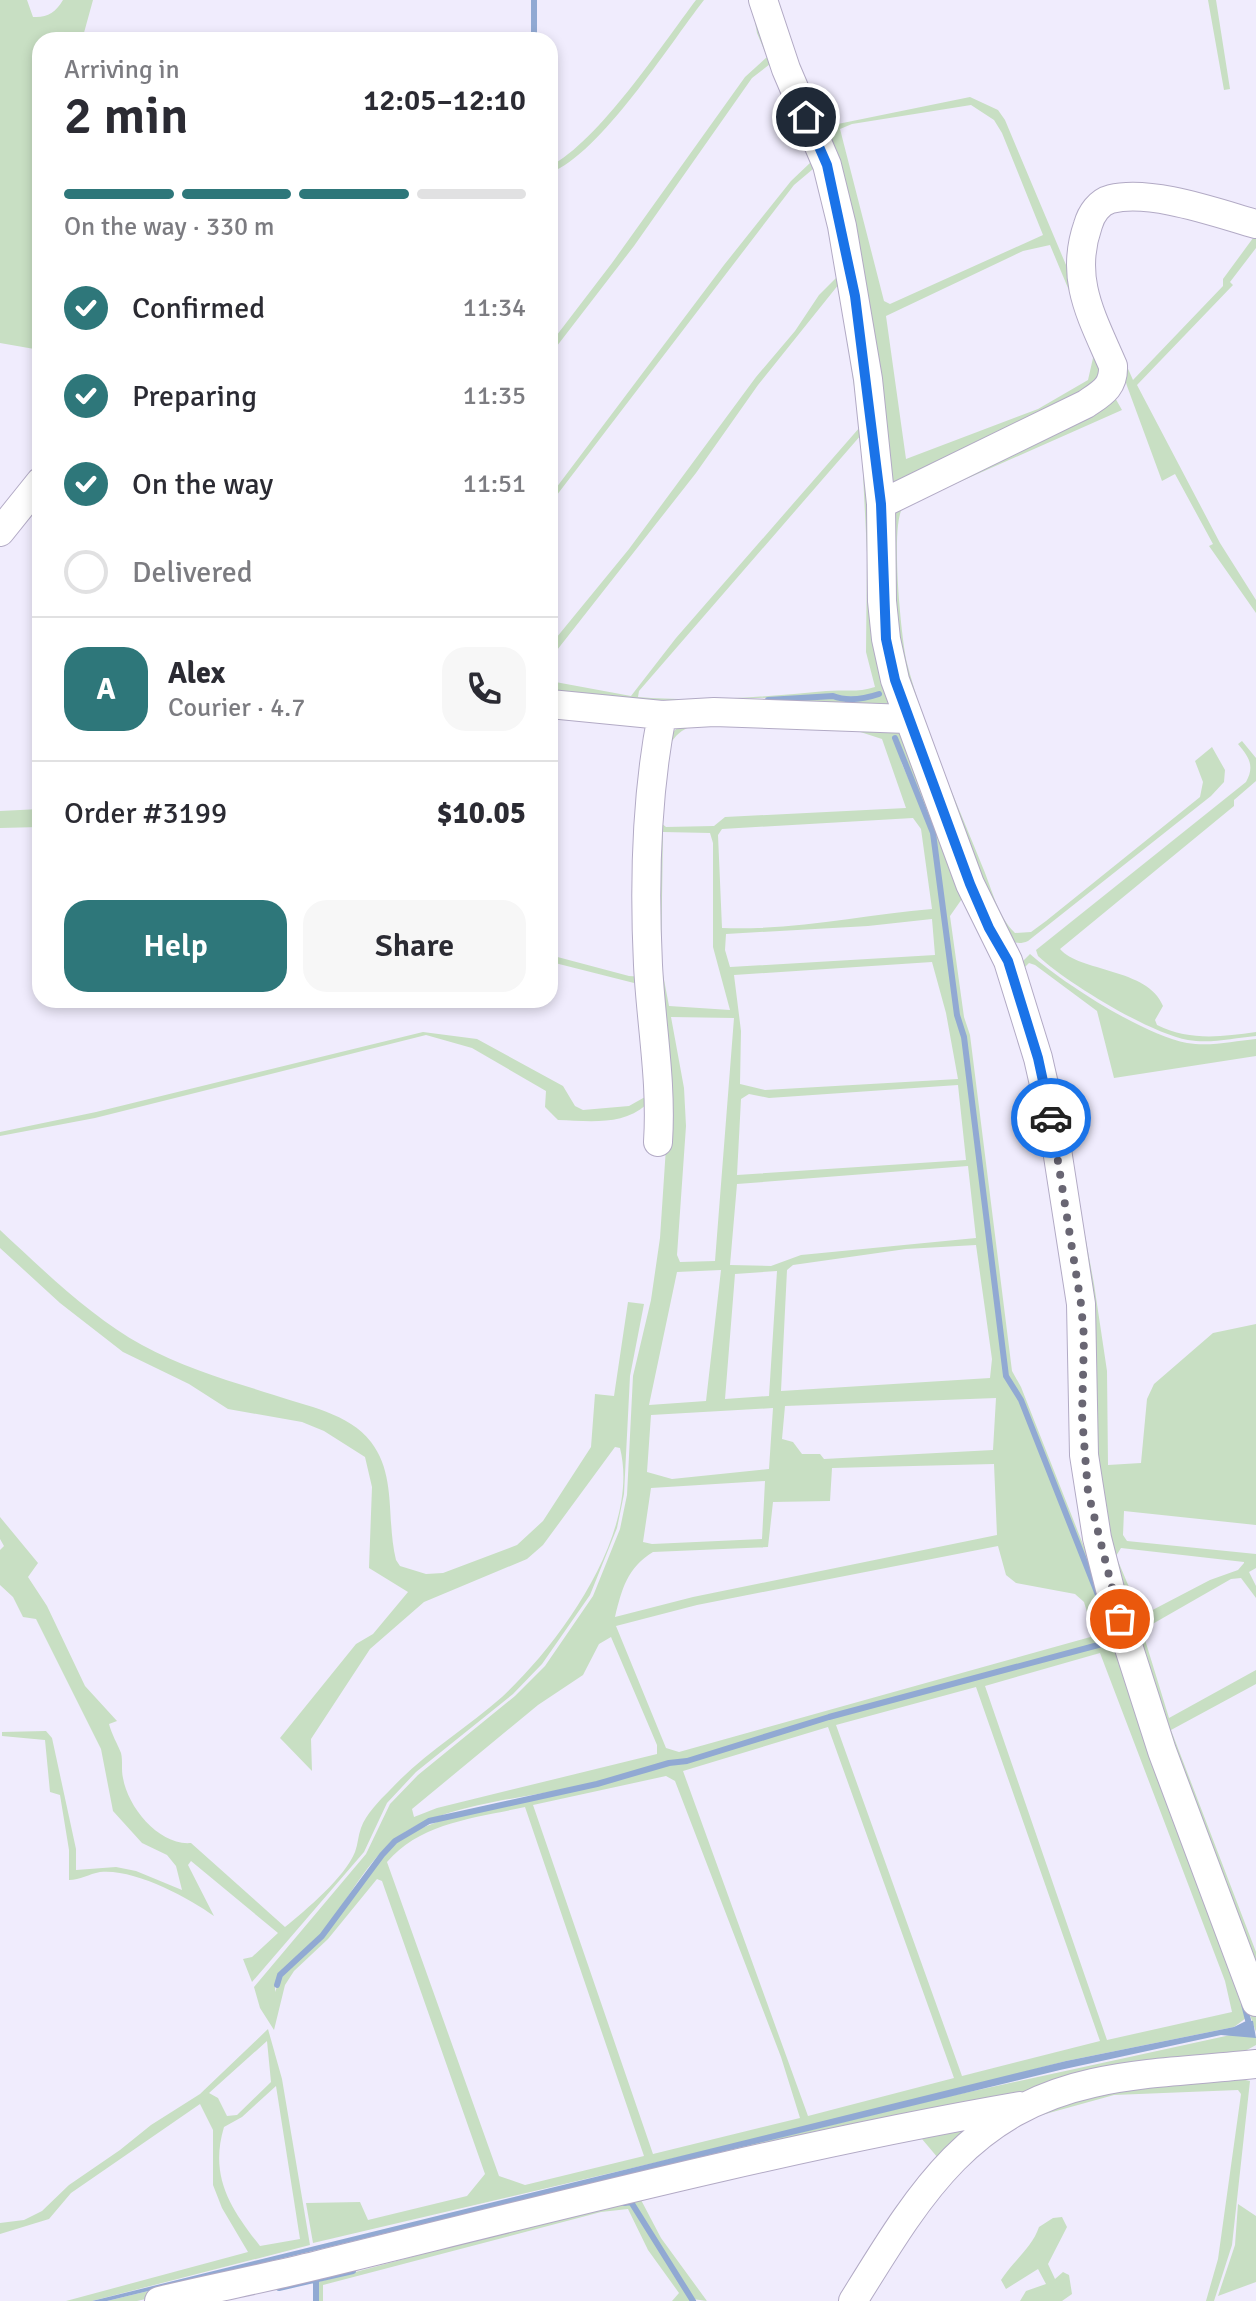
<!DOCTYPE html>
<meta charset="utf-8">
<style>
:root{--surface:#fff;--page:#f7f7f7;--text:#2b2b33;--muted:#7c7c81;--line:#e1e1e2;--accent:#2e777a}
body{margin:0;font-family:Signika,sans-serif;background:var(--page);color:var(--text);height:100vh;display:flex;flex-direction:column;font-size:30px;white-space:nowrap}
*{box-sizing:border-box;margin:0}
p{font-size:26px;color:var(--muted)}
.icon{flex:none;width:44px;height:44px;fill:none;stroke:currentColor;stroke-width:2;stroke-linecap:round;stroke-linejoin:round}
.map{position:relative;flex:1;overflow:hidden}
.panel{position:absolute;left:32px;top:32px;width:526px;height:976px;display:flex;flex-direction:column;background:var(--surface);border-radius:24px;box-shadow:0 4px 12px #0003}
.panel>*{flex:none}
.pin{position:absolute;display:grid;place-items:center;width:68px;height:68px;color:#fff;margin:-34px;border:4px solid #fff;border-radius:50%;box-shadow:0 2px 8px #0007}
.courier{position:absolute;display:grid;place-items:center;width:80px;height:80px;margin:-40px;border:6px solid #1a73e8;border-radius:50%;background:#fff;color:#222;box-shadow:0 2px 10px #0007}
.headline em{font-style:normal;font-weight:600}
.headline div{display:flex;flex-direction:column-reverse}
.headline{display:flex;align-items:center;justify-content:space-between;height:136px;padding:0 32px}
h1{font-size:52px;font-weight:600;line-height:60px}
.bar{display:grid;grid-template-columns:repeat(4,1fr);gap:12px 8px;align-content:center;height:96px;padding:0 32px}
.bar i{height:10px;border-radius:6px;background:var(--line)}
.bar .on{background:var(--accent)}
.bar p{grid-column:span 4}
.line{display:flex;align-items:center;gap:20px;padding:0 32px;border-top:2px solid var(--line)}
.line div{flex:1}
.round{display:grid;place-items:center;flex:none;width:84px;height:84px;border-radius:24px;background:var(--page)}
ol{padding:0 32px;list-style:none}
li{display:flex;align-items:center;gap:24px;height:88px}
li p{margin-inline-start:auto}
li .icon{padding:8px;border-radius:50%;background:var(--accent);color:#fff;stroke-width:4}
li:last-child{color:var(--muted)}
li i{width:44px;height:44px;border:4px solid var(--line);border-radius:50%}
.action{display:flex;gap:16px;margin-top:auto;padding:16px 32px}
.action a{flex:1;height:92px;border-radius:24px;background:var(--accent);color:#fff;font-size:32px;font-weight:600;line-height:92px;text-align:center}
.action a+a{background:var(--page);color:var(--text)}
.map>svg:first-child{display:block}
.green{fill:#c8dfc3;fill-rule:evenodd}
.water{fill:#91a9d3}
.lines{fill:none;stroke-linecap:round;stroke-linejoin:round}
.stream{stroke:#91a9d3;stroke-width:6}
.minor-casing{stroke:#b2aac5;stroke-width:30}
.minor{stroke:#fff;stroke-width:28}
.done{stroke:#696673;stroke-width:8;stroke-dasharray:0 14.4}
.route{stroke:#1a73e8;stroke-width:10}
</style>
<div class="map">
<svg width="1256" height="2301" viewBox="0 0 1256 2301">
<rect width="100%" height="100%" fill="#f0ecfd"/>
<path class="green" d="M 0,0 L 27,0 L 33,17 C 47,18 55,13 63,0 L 93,0 L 82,40 L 40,40 L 40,350 L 0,343 Z
M 696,0 L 704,0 C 668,46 601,153 550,173 L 550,166 C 598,142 662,45 696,0 Z
M 751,0 L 758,0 L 761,20 L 815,151 L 829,194 L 863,394 L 869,436 L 877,613 L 893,707 L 886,711 L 793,706 L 658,709 L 550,698 L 550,692 L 639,706 L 833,698 C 848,705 864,701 879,695 L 878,693 L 863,698 L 833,695 L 639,703 L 550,689 L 550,681 L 631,696 L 676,638 L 860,427 L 839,284 L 758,385 L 696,473 L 550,659 L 552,643 L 629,549 L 756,377 L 795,331 L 819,295 L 838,276 L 824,204 L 813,169 L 794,185 L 550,504 L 550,496 L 724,265 L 791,181 L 811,162 L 770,64 L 752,78 L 634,246 L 550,355 L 550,344 L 612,263 L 745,77 L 767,57 L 757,33 ZM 861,435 L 867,553 L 866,652 L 875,687 C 857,693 843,689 826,691 C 764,697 700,702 638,697 L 639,691 Z
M 1208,0 L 1216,0 L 1230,89 L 1224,90 Z
M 970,97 L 998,110 L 1005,120 L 1098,341 L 1101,367 L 1093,386 L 893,489 L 823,127 ZM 971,105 L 994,120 L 1002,133 L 1043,235 L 890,304 L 884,301 L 840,129 L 852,124 ZM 1050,245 L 1091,343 L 1093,358 L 1088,380 L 1038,409 L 906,459 L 886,316 L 1023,251 Z
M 1256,234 L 1256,248 L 1230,282 L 1233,285 L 1137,385 L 1220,543 L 1256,600 L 1256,613 L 1209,546 L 1213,544 L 1175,474 L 1162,481 L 1127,386 L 1110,328 L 1133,380 L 1223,286 L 1223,279 Z
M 1114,396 L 1122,410 L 903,507 C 890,524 901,638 907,663 C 925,732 956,801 983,868 C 992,889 998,917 1015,933 L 1031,932 L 1046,921 L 1200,797 L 1203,782 L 1195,761 L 1212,747 L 1225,770 L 1224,782 L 1211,796 L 1028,941 C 1014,947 1009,939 1001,928 L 896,650 L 891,516 L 897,505 Z
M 697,717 L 780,717 L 890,724 L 901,732 L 937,813 L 960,879 L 999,961 L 1031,1056 L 1067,1242 L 1077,1341 L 1075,1426 L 1079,1489 L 1093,1558 L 1203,1882 L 1256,2017 L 1256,2032 L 1119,1645 L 1022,1399 L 1008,1375 L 965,1037 L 959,1015 L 935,832 L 895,736 L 902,764 L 932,833 L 956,1015 L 962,1038 L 1005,1376 L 1019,1400 L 1115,1644 L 1102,1642 L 829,1715 L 687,1760 C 655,1762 624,1776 592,1784 C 536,1797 438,1803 394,1840 C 362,1867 345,1906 319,1937 C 305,1954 274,1967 275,1992 L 281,1976 L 323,1937 L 371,1868 L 396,1842 L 411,1832 L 458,1814 L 597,1786 L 670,1764 L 687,1763 L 830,1718 L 1102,1646 L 1116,1647 L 1246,2018 L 1234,2027 L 1066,2061 L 845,2118 L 313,2243 L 306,2203 L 360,2202 L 368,2220 L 467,2196 L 485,2174 L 382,1881 L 377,1879 L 328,1939 L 294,1971 L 285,1985 L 274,2030 L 260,2008 L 254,1987 L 366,1854 L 390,1804 L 418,1775 L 515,1696 L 545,1666 L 593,1596 L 620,1529 L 627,1495 L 633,1376 L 651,1300 L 660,1238 L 668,1117 L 653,968 L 657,766 C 662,741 672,727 697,717 ZM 778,722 L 851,729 L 882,739 L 906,808 L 725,817 L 714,826 L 666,827 L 661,823 C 662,787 654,732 700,724 ZM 913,818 L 921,829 L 932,909 C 864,915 789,931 722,928 L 718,835 L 722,829 ZM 663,832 L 710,833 L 713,843 L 713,947 L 730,1010 L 669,1006 L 661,964 ZM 964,896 C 1032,1016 1058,1173 1070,1310 C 1074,1350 1070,1391 1072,1431 C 1073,1471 1081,1511 1089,1551 L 1086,1552 L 1021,1387 L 1012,1371 L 970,1035 L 964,1017 L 950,916 ZM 932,919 L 935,955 L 730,967 L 725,950 L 726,934 L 868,926 ZM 932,962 L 946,1013 L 958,1079 L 765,1090 L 740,1084 L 741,1031 L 734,975 ZM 671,1017 L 734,1018 L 715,1261 L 680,1262 L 677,1255 L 686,1126 L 684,1088 ZM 958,1085 L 966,1160 L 737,1175 L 741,1099 L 749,1094 L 769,1098 ZM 968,1166 L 976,1238 L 801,1255 L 771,1266 L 730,1265 L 737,1184 ZM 976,1245 L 992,1359 L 990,1378 L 781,1391 L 787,1270 L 793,1265 L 906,1249 ZM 721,1270 L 706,1401 L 649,1405 L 677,1272 ZM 777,1271 L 769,1396 L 725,1399 L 735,1274 ZM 996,1398 L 993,1450 L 824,1459 L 820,1454 L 802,1454 L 793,1442 L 782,1439 L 785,1406 ZM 773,1408 L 769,1469 L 672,1479 L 647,1472 L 651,1415 ZM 994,1464 L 997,1535 L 693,1597 L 615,1617 C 622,1589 627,1568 653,1552 L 768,1547 L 773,1502 L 830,1501 L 832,1468 ZM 765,1481 L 762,1539 L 652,1544 L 643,1542 L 651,1488 ZM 998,1546 L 1006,1575 L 1016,1583 L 1075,1594 L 1084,1602 L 1094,1636 L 679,1752 L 666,1748 L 616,1626 L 697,1605 ZM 611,1637 L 657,1745 L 657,1754 L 437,1808 L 414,1817 L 412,1809 L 538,1705 L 583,1675 L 599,1644 ZM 1100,1653 L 1225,1981 L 1232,2012 L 1107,2040 L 985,1686 ZM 976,1687 L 1100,2041 L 962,2076 L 836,1725 ZM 828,1727 L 954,2078 L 808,2116 L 683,1771 ZM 666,1776 L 675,1781 L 781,2057 L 800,2118 L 653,2154 L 533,1805 ZM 525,1807 L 644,2156 L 525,2185 L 499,2176 L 387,1862 C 421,1822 476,1818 525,1807 Z
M 1242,741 L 1256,758 L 1256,781 L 1234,800 L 1234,806 L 1060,949 C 1079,972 1148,968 1163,1006 L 1155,1020 L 1157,1025 C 1190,1041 1220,1037 1256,1032 L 1256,1036 C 1234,1038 1210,1044 1188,1040 C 1149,1033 1067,983 1038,956 L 1036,950 L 1246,782 C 1255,766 1249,757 1238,744 Z
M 40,809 L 40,827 L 0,828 L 0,811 Z
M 1030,954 C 1064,984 1144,1035 1187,1043 C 1210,1047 1234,1041 1256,1039 L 1256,1056 L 1114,1078 L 1097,1011 L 1035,965 L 1029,963 L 1024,968 L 1058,1088 L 1094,1284 L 1107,1371 L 1108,1465 L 1141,1463 L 1147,1399 L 1154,1384 L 1213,1333 L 1256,1324 L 1256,1525 L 1124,1511 L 1123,1535 L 1127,1541 L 1256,1554 L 1256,1568 L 1249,1572 L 1256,1586 L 1256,1598 L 1241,1578 L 1231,1579 L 1142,1630 L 1169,1718 L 1256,1670 L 1256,1684 L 1171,1730 L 1256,1952 L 1256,1983 L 1119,1593 L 1020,964 ZM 1121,1548 L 1244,1562 L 1244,1563 L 1238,1570 L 1210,1580 L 1141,1616 L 1116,1556 Z
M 550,955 L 629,976 L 645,977 L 646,1105 C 622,1126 588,1121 558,1120 L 545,1107 L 546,1091 L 472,1048 L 426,1035 L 95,1118 L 0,1136 L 0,1132 L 96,1112 L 423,1032 L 477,1039 L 563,1086 L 575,1106 L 583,1110 L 629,1106 L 645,1097 L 638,984 L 555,963 L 550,961 Z
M 0,1230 C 42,1269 92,1318 142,1345 C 183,1368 230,1381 274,1395 C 306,1406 349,1413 371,1442 C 397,1476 386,1520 396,1560 L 400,1566 L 426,1574 L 443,1573 L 517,1545 L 543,1521 L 591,1447 L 595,1394 L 614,1396 L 628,1302 L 644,1304 L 630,1376 L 624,1494 L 617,1528 L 590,1595 L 542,1664 L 513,1694 L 416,1772 L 387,1803 L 364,1852 L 252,1982 L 243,1959 L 252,1957 L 278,1933 L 191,1861 L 188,1865 L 214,1916 C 188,1897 133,1868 100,1872 C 89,1874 80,1880 69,1880 L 69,1850 L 60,1795 L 50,1792 L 45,1740 L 2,1736 L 2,1732 L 46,1731 L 52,1738 L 76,1849 L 76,1870 L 116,1867 L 136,1871 L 182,1890 L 176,1866 L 167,1855 L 142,1843 L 113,1811 L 101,1749 L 36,1619 L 23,1617 L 13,1597 L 0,1585 L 0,1550 L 4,1546 L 0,1539 L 0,1517 L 38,1563 L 28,1577 L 47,1606 L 85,1686 L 117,1721 L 109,1724 C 112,1735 117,1743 121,1753 C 123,1761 121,1770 123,1778 C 128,1808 160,1846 191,1843 L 285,1927 C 306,1910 345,1877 355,1852 C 358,1844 358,1836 361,1828 C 366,1814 379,1801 390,1790 C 423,1754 466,1729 502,1697 C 560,1643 641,1532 620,1448 L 615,1447 L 543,1545 L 527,1559 L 424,1602 L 370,1649 L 311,1739 L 312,1771 L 280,1738 L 356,1644 L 373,1634 L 408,1592 L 369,1568 L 372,1487 L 365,1457 L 324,1431 L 302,1422 L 228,1409 L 189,1384 L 123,1352 L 60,1303 L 0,1248 Z
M 268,2029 L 282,2079 L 310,2245 L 92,2301 L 66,2301 L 248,2252 L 222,2208 L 213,2185 L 213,2130 L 200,2104 L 71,2193 L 49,2219 L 0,2234 L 0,2223 L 24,2220 L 42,2211 L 69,2185 L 120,2150 L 151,2125 L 200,2094 ZM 267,2041 L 271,2082 L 237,2115 L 227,2116 L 218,2098 L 209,2093 ZM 276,2086 L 300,2239 L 260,2246 C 231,2209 209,2177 224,2127 L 242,2117 Z
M 1235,2034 L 1256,2037 L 1256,2045 L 1236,2056 L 1047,2090 L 137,2301 L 107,2301 L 946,2097 Z
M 1237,2078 L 1250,2081 L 1232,2245 L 1214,2301 L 1206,2301 L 1218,2259 L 1241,2094 L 1238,2090 L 1114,2095 L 1031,2118 L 1083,2092 Z
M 974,2123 L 847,2301 L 838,2301 L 938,2158 L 922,2139 L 871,2146 L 640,2198 L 661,2238 L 707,2301 L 693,2299 L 632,2200 Z
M 630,2204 L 691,2301 L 672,2301 L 679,2293 L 648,2250 L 628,2209 L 601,2212 L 323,2285 L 323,2301 L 317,2301 L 318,2282 L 599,2207 Z
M 1238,2204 L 1256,2216 L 1256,2282 L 1218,2296 L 1235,2245 Z
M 1062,2217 L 1067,2227 L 1048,2264 L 1055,2279 L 1063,2272 L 1069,2275 L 1072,2294 L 1062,2301 L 1020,2301 L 1026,2291 L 1046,2284 L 1038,2269 L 1006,2289 L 1001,2280 C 1013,2261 1032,2248 1039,2227 L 1053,2218 Z"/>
<path class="water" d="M 1248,2020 L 1253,2021 L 1256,2038 L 1221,2035 L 1060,2070 L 107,2301 L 92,2301 L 1066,2061 L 1234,2027 Z"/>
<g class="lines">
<path class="stream" d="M 534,0 L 534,40
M 768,700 L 833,696 C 848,702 864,699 879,694
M 895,738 L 933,833 L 957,1015 L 964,1037 L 1006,1376 L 1021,1400 L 1098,1595
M 277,1985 L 280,1975 L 322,1936 L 382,1855 L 395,1841 L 429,1821 L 597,1784 L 669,1763 L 687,1761 L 829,1717 L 1102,1644 L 1118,1645
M 1244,2004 L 1248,2020
M 624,2203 L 631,2202 L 693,2301
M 279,2288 L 353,2271
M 316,2301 L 316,2281"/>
<g class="minor-casing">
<path id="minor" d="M 763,0 L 786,69 L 827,165 L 842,226 L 868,379 L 881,504 L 882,601 L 886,639 L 895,680 L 970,884 L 1008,961 L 1038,1058 L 1053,1124 L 1081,1304 L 1084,1455 L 1097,1538 L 1110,1589 L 1162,1751 L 1256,2002
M 881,504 L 1086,404 C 1102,393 1114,387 1113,366 C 1092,317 1069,279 1088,225 C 1091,214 1099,202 1111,199 C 1151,189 1217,213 1256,224
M 0,532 L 40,482
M 550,704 L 662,715 L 714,712 L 908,719
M 658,1142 C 662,1082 651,1024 648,965 C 644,882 646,796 662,715
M 159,2301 C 212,2288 266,2278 318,2265 C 551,2208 784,2147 1020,2106
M 853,2301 C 917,2198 966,2111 1093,2083 C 1146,2071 1202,2070 1256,2064"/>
</g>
<use href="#minor" class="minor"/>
</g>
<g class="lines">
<path class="done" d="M 1051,1118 L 1081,1304 L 1084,1337 L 1082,1416 L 1088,1492 L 1120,1619"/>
<path class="route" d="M 806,117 L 827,165 L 855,296 L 881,504 L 886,639 L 895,680 L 970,884 L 989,928 L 1008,961 L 1038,1058 L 1051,1118"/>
</g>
</svg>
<div class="pin" style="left:1120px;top:1619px;background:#ea580c"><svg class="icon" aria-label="bag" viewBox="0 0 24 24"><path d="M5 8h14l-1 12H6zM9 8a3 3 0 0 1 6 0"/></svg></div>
<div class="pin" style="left:806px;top:117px;background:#1f2937"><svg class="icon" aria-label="home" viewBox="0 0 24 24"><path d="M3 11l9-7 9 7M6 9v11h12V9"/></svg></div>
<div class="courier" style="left:1051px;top:1118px"><svg class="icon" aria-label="car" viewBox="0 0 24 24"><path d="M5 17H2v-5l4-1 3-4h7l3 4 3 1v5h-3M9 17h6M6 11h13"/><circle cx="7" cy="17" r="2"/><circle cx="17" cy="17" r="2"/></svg></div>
<section class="panel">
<div class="headline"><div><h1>2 min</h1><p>Arriving in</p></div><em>12:05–12:10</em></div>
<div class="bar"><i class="on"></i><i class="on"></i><i class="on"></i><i></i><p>On the way · 330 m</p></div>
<ol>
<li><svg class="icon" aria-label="check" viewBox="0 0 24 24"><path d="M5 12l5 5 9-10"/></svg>Confirmed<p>11:34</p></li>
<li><svg class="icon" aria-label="check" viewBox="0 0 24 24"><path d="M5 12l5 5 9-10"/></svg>Preparing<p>11:35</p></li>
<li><svg class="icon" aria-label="check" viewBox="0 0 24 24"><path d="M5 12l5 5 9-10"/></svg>On the way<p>11:51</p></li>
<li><i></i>Delivered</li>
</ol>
<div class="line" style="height:144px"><b class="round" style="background:var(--accent);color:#fff">A</b><div><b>Alex</b><p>Courier · 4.7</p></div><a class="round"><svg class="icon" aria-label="phone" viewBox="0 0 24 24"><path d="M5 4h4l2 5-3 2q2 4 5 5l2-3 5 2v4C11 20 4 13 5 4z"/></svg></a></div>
<div class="line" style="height:104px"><div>Order #3199</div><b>$10.05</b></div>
<div class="action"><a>Help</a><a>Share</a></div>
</section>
</div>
